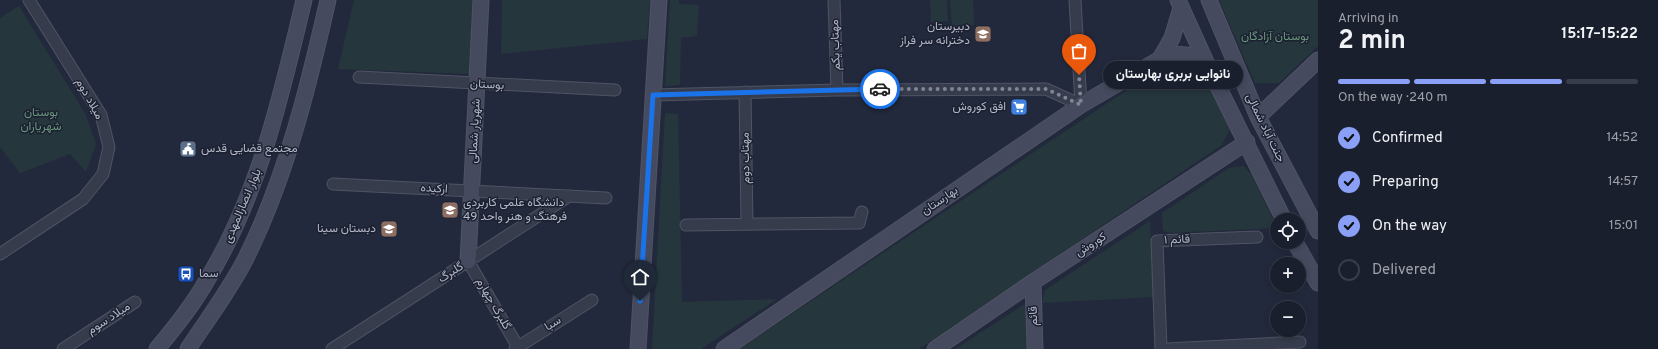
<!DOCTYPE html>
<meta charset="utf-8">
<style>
:root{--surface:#1a1f2d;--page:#232735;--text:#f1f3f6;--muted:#9fa2aa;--line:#383d49;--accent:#89a0f6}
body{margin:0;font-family:Overpass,Vazirmatn,sans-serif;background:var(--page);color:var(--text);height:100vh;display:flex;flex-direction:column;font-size:15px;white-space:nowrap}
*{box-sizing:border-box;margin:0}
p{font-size:13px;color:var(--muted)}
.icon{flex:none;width:22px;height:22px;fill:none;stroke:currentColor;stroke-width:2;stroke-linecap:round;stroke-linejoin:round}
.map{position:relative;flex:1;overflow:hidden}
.sheet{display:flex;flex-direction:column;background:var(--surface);width:340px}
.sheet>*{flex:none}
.tools{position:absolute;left:1270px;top:213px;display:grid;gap:8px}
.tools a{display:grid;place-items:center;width:36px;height:36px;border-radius:50%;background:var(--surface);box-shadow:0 2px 6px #0003,0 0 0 1px var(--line);font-size:20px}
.pin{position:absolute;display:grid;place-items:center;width:34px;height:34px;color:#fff;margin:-41px -17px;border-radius:50% 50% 50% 0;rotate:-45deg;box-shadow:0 0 4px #0007}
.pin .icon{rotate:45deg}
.courier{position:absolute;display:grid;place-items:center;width:40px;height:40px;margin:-20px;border:3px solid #1a73e8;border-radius:50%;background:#fff;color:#222;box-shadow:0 1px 5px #0007}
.bubble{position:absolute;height:28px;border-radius:14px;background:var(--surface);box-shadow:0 2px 6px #0003,0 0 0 1px var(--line);font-size:13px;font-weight:700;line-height:28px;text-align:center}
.overview em{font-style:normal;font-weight:700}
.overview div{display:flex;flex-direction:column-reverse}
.overview{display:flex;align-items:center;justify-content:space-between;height:68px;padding:0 20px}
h1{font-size:26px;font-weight:700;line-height:30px}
.bar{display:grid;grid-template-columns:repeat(4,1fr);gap:6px 4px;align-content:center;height:48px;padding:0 20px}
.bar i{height:5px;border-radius:3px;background:var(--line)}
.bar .current{background:var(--accent)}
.bar p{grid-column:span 4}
ol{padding:0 20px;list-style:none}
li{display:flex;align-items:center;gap:12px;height:44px}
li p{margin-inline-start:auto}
li .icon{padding:4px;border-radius:50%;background:var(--accent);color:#111;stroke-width:4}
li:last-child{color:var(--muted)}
li i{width:22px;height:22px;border:2px solid var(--line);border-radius:50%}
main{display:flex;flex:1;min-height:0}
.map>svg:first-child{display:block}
.green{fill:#25363d}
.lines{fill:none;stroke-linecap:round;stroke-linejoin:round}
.street-casing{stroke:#4f5464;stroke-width:13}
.secondary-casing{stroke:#4f5464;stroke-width:17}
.street{stroke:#373c4c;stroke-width:11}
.secondary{stroke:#454a5f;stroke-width:15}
.done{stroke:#818596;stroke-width:4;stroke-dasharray:0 7.2}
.route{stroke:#1a73e8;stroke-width:5}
.labels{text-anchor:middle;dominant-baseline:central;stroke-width:3;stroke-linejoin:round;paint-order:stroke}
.poi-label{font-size:12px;fill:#b3b7c7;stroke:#1c2131;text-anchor:end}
.park-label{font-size:12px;fill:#6a987d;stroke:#1c2131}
.street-label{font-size:12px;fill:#b3b7c7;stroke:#1c2131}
</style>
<main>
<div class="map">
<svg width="1318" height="349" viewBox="0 0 1318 349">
<rect width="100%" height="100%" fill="#23293c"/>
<path class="green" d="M 354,0 L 473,0 L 469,74 L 338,69 Z
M 502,0 L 650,0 L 647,39 L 501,54 Z
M 670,0 L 679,0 L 679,4 L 699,5 L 697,36 L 681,38 L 680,85 L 665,86 Z
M 930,0 L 947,0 L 948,21 L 931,22 Z
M 950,0 L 973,0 L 974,25 L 952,27 Z
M 1219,0 L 1318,0 L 1318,46 L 1279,83 L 1255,83 Z
M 19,6 L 86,115 L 96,144 L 86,172 L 70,154 L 20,173 L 0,147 L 0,18 Z
M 1180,58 L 1194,58 L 1204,69 L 1230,129 L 1222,145 L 919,349 L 739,349 L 1166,64 Z
M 665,113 L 678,114 L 682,302 L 777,299 L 701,349 L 652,349 Z
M 1243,166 L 1252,175 L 1277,228 L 1170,233 L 1163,231 L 1162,213 L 1229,168 Z
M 1150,221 L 1153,297 L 1042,303 L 1045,290 Z
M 1025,304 L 1026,349 L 955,349 Z"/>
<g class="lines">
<g class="street-casing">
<path id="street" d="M 834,0 L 837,90
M 359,77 L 615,90
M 745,92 L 747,224
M 653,95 L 837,90 L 1046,89 L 1081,105 L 1075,0
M 333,184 L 606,198
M 686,225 L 859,223 L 862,212
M 0,254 L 83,199 L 103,174 L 109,147 L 101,115 L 29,0
M 468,261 L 518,347
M 63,349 L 135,302
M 332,349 L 569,196
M 515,349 L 592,300
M 1161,349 L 1157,241 L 1257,237
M 1167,349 L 1300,342"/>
</g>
<g class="secondary-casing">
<path id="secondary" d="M 1178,0 L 1206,62 L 1284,220
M 1209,0 L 1258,117 L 1318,231
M 1160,59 L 1172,38 L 1181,8
M 1258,117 L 1318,60
M 1295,242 L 1318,283
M 468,261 L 481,0
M 1033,282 L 1035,349
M 157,349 C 175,327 193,305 207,280 C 259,194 281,97 304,0
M 188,349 C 207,320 229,291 245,260 C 286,178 308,88 328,0
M 638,349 L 659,0
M 724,349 L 1081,105 L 1160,59 L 1174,54 L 1196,56 L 1206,62
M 935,349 L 1033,282 L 1247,142"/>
</g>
<use href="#street" class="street"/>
<use href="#secondary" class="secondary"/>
</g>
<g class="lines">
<path class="done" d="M 880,89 L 1046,89 L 1081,105 L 1079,75"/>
<path class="route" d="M 640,301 L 653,95 L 880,89"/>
</g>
<defs>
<g id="school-square" transform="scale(0.9)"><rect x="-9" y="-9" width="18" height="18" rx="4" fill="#8d6e63" stroke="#1c2131"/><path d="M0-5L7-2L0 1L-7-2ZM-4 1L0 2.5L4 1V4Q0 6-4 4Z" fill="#fff"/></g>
<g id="supermarket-square" transform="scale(0.9)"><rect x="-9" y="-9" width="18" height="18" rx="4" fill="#3f7fe0" stroke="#1c2131"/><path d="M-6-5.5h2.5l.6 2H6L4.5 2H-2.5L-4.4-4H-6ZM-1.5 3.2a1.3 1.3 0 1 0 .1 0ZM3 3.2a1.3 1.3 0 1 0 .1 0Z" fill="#fff"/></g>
<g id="civic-square" transform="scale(0.9)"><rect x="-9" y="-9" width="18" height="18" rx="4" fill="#5c6f8a" stroke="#1c2131"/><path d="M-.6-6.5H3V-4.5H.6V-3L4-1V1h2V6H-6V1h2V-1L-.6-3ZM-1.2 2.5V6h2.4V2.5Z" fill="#fff"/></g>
<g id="university-square" transform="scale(0.9)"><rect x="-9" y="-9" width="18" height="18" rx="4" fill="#8d6e63" stroke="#1c2131"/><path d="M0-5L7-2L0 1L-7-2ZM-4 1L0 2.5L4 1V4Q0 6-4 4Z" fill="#fff"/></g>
<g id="bus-square" transform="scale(0.9)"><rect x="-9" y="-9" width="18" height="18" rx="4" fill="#1a4fb4" stroke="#1c2131"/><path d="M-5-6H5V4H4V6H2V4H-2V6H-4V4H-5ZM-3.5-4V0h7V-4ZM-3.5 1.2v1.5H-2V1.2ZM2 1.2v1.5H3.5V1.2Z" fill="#fff"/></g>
</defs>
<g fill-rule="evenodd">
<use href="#school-square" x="983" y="34"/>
<use href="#supermarket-square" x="1019" y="107"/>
<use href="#civic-square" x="188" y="149"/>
<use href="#university-square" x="450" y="210"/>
<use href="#school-square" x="389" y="229"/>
<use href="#bus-square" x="186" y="274"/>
</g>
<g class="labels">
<g class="poi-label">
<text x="970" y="27">دبیرستان<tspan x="970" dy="14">دخترانه سر فراز</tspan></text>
<text x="1006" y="107">افق کوروش</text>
<text x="201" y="149" text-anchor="start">مجتمع قضایی قدس</text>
<text x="463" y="203" text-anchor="start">دانشگاه علمی کاربردی<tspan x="463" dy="14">فرهتگ و هنر واحد 49</tspan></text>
<text x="376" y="229">دبستان سینا</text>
<text x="199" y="274" text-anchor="start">سما</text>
</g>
<g class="park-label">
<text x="1275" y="37">بوستان آزادگان</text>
<text x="41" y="113">بوستان<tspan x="41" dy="14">شهریاران</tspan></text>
</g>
<g class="street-label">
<text transform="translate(836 45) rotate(-92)">مهتاب یکم</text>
<text transform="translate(487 85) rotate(3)">بوستان</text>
<text transform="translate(89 99) rotate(61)">میلاد دوم</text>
<text transform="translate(1265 128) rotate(64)">جنت آباد شمالی</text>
<text transform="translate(475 131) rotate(-87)">شهریار شمالی</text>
<text transform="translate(746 158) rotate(-91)">مهتاب دوم</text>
<text transform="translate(434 189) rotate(3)">ارکیده</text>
<text transform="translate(940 201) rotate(-34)">بهارستان</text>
<text transform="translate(243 206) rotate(-67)">بلوار انصارالمهدی</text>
<text transform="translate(1177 240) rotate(-2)">قائم ۱</text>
<text transform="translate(1091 245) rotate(-33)">کوروش</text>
<text transform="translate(451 273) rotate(-33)">گلبرگ</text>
<text transform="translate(493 304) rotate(60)">گلبرگ چهارم</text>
<text transform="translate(1034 316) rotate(-92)">قائم</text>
<text transform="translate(109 319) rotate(-33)">میلاد سوم</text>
<text transform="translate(553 324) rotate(-32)">سبا</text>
</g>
</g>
</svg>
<div class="tools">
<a><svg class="icon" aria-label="locate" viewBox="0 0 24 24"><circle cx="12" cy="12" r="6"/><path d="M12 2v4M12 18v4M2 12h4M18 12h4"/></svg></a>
<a>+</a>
<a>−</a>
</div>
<div class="pin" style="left:1079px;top:75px;background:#ea580c"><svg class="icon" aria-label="bag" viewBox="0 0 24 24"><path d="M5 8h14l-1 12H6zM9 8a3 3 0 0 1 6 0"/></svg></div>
<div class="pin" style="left:640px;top:301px;background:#1f2937"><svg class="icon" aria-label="home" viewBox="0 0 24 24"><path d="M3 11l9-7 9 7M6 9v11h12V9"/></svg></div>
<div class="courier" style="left:880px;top:89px"><svg class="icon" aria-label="car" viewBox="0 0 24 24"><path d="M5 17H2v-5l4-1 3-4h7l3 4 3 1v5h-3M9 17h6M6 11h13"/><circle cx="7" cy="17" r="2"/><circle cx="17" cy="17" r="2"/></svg></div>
<div class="bubble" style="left:1103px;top:61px;width:140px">نانوایی بربری بهارستان</div>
</div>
<section class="sheet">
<div class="overview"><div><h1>2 min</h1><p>Arriving in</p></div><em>15:17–15:22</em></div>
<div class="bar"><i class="current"></i><i class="current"></i><i class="current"></i><i></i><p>On the way · 240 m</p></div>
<ol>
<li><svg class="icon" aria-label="check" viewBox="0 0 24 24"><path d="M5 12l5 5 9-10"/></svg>Confirmed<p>14:52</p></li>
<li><svg class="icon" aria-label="check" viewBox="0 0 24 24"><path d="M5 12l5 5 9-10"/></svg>Preparing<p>14:57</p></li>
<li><svg class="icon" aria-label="check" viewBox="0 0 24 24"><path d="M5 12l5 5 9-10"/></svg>On the way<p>15:01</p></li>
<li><i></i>Delivered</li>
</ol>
</section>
</main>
